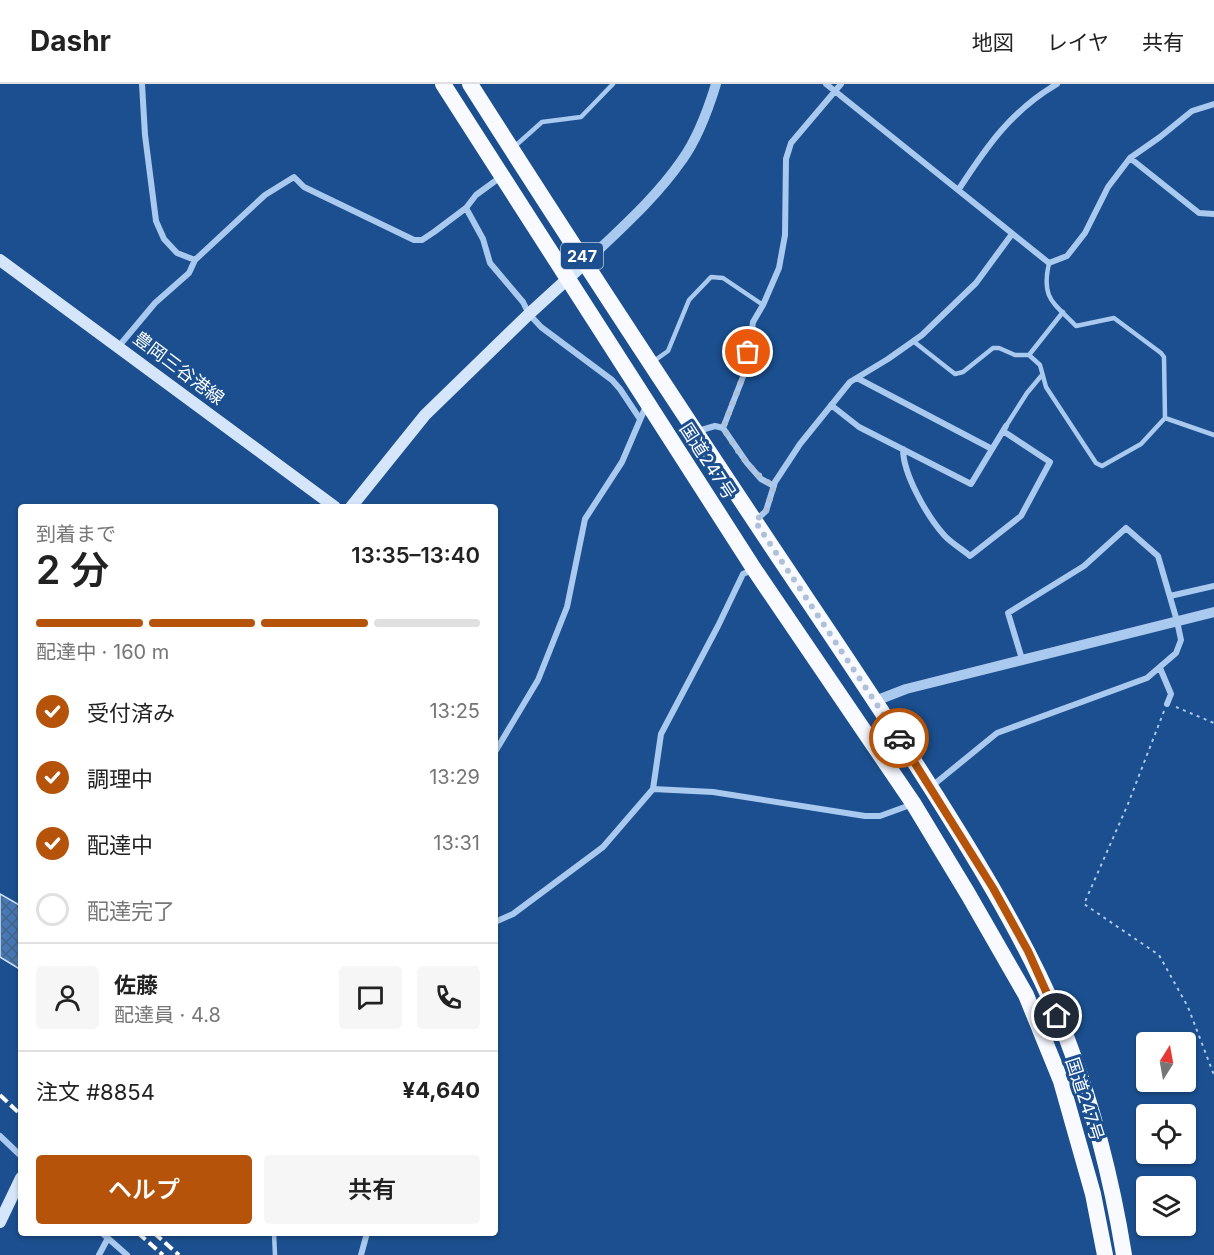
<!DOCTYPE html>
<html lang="ja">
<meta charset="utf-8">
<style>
:root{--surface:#fff;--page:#f6f6f6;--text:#222;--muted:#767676;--line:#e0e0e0;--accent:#b45309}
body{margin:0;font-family:Inter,"Noto Sans JP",sans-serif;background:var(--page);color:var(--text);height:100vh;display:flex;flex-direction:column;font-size:22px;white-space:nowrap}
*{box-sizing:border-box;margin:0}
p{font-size:20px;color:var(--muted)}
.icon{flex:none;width:33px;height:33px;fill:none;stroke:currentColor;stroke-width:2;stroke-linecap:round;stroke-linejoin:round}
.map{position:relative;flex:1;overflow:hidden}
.drawer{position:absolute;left:18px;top:420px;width:480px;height:732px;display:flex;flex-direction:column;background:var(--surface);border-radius:6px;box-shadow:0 2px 4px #0004}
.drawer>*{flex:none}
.needle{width:39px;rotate:11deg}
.fabs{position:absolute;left:1136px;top:948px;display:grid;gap:12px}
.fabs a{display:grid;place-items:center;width:60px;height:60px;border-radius:6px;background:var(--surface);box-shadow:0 2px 4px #0004;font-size:30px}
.pin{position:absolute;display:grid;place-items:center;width:51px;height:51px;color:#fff;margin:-26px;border:3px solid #fff;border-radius:50%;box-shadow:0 2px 6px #0007}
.courier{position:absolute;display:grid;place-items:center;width:60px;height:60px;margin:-30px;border:4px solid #b45309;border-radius:50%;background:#fff;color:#222;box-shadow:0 2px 8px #0007}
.overview em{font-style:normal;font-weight:600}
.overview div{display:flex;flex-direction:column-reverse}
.overview{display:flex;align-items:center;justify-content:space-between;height:102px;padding:0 18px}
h1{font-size:39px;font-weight:600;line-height:45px}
.bar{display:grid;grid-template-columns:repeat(4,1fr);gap:9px 6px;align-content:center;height:72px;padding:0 18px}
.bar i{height:8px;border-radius:4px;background:var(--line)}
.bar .on{background:var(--accent)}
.bar p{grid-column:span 4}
.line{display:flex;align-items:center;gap:15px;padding:0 18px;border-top:2px solid var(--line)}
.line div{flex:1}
.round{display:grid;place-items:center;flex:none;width:63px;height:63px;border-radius:6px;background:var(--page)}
ol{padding:0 18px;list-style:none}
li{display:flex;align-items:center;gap:18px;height:66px}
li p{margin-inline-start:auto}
li .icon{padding:6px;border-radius:50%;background:var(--accent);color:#fff;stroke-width:4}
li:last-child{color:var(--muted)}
li i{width:33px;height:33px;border:3px solid var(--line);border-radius:50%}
.button{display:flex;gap:12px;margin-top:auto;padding:12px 18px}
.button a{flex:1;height:69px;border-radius:6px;background:var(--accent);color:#fff;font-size:24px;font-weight:600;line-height:69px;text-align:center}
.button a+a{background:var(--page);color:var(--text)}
header{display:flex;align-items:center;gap:36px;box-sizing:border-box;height:84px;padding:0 30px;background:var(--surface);border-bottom:2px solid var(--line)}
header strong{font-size:28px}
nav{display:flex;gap:33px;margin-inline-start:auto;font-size:21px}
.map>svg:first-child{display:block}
.building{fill:url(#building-cross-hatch);stroke:#cfe3fa;stroke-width:1.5}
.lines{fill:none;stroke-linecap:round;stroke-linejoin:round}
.path{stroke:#a9c9ee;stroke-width:2;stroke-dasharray:3 4.5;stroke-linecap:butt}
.service{stroke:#a9c9ee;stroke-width:4.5}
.minor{stroke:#a9c9ee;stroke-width:6}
.tertiary{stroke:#a9c9ee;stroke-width:10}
.secondary{stroke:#d6e6fa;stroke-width:12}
.trunk{stroke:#f8faff;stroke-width:16}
.rail{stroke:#fff;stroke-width:4;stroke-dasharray:10 4.5;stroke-linecap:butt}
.done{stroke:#afc1d8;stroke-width:6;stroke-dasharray:0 10.8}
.route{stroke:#b45309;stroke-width:8}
.labels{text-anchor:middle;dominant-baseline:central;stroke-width:6;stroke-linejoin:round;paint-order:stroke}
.shield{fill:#1b4f8f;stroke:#bbcadd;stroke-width:1.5}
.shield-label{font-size:16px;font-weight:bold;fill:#fff}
.street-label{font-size:18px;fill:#fff;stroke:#1b4f8f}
</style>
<header>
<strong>Dashr</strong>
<nav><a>地図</a><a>レイヤ</a><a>共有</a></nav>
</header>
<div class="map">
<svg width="1214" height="1171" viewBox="0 0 1214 1171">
<defs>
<pattern id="building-cross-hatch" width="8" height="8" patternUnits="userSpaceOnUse" patternTransform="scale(1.5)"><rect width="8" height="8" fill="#4478b7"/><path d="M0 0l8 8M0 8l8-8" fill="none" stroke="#486282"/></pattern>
</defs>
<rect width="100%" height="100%" fill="#1b4f8f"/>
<path class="building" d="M 0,810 L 21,822 L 21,886 L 0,873 Z"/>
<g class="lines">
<path class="path" d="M 1176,623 L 1214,639
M 1164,627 L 1128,720 L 1084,820 L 1159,871 L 1188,923 L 1214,991"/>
<path class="service" d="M 514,63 L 542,38 L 581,33 L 613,0
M 1049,179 C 1041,215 1053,218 1076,242 L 1114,234 L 1161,269 L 1164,273 L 1165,334 L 1214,351
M 913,257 L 955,290 L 963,288 L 993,264 L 999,264 L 1015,271 L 1029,271 L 1040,281 L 1046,303 L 1096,379 L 1102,382 L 1141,360 L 1165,334
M 1029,271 L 1063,228
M 654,277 L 668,267 L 689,216 L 711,193 L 723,194 L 763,221
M 1006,342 L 1027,309 L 1042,291
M 274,1149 L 275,1171"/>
<path class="minor" d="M 142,0 L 145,51 L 156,137 L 164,155 L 177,169 L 195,176
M 826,0 L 1049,179 L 1067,172 L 1085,149 L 1108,103 L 1130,74 L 1160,53 L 1192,27 L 1214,20
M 1130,74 L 1199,129 L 1214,130
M 959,105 C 987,62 1011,27 1057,0
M 466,124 L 483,155 L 490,179 L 523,218 L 529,230 L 541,243 L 612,296 L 620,305 L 640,335
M 119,262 L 155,219 L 189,189 L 195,176 L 265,111 L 294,93 L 304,103 L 414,156 L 422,156 L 434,148 L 466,124 L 476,111 L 502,92
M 857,294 L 992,365
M 831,321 L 859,343 L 971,400 L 1006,342
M 723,344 L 746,285 L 753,238 L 763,221 L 779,184 L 785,151 L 786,75 L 791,59 L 841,0
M 698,347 L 715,342 L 723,344 L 747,379 L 761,395 L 774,402
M 903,365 C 903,390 927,432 944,451 C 951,459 962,465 970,472 L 1021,432 L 1050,378 L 1003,347
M 755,437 L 766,427 L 775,398 L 800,360 L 850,298 L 888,275 L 922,251 L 976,199 L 1012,150
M 1170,512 L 1214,502
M 1160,584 L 1171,610 L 1167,620
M 495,668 L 538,596 L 567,523 L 585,435 L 622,378 L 646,322
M 932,702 L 997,649 L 1147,594 L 1176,569 L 1181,556 L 1177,537 L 1158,472 L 1126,444 L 1084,482 L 1008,529 L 1022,575
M 653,705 L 713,708 L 865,732 L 880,732 L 913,720
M 495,838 L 513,830 L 603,763 L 653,705 L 661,650 L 718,542 L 743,490 L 754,485
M 0,1052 L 21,1072
M 102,1149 L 127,1171
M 99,1171 L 108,1154
M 361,1171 L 367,1149"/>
<path class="tertiary" d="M 586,178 C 619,146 655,115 682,76 C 698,54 708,26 716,0
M 875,617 L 906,605 L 1214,528"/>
<path class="secondary" d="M 0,176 L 335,423
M 351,423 L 425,331 L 529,230 L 586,178
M 0,1138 L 21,1094"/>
<path class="trunk" d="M 443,0 L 754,485 L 913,719 L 968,810 L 1026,911 L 1061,997 L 1093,1110 L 1105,1171
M 470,0 C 571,159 674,316 778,472 C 837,560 897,648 953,739 C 996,808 1037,879 1067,955 C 1094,1025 1112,1097 1124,1171"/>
<path class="rail" d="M 0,1011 L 21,1031
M 138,1149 L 163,1171
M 154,1149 L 179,1171"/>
</g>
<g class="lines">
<path class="done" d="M 748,268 L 746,285 L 723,344 C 737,365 750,389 774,402 L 766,427 L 755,437 L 899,654"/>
<path class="route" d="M 899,654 L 993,804 L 1028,867 L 1057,932"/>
</g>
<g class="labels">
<rect class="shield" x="561" y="159" width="42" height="26" rx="4.5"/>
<g class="shield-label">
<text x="582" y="172">247</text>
</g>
<g class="street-label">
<text transform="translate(179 284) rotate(37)">豊岡三谷港線</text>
<text transform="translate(708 377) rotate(57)">国道247号</text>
<text transform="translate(1085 1015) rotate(72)">国道247号</text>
</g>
</g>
</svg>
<div class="fabs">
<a><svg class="needle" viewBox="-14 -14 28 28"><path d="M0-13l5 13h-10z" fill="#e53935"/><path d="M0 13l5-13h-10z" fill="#767676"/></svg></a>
<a><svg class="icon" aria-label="locate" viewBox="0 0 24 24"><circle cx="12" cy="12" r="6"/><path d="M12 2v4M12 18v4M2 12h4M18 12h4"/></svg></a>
<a><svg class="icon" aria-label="layers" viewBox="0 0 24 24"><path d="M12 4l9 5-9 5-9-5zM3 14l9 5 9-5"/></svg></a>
</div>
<div class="pin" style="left:748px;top:268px;background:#ea580c"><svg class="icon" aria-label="bag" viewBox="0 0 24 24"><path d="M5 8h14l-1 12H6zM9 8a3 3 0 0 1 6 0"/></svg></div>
<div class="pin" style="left:1057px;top:932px;background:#1f2937"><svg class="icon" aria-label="home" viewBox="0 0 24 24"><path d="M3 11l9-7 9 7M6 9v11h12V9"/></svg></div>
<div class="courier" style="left:899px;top:654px"><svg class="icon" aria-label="car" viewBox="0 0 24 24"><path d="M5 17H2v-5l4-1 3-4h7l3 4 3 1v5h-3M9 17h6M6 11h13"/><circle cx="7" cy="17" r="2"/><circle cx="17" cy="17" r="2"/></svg></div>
<section class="drawer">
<div class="overview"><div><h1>2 分</h1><p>到着まで</p></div><em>13:35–13:40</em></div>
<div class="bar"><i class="on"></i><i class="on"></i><i class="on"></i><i></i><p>配達中 · 160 m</p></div>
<ol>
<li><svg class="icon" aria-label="check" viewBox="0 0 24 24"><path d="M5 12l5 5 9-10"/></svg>受付済み<p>13:25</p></li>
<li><svg class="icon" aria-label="check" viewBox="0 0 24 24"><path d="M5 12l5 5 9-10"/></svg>調理中<p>13:29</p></li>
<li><svg class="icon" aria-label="check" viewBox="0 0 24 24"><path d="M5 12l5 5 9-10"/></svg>配達中<p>13:31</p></li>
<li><i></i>配達完了</li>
</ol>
<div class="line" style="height:108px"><a class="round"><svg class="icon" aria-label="person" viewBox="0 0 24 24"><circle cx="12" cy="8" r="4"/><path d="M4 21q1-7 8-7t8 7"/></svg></a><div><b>佐藤</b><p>配達員 · 4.8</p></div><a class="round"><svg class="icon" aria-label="chat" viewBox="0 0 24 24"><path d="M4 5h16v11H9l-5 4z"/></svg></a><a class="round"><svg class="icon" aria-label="phone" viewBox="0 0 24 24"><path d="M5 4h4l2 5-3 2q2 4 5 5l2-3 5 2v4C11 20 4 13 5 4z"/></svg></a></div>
<div class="line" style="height:78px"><div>注文 #8854</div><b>¥4,640</b></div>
<div class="button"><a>ヘルプ</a><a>共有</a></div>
</section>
</div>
